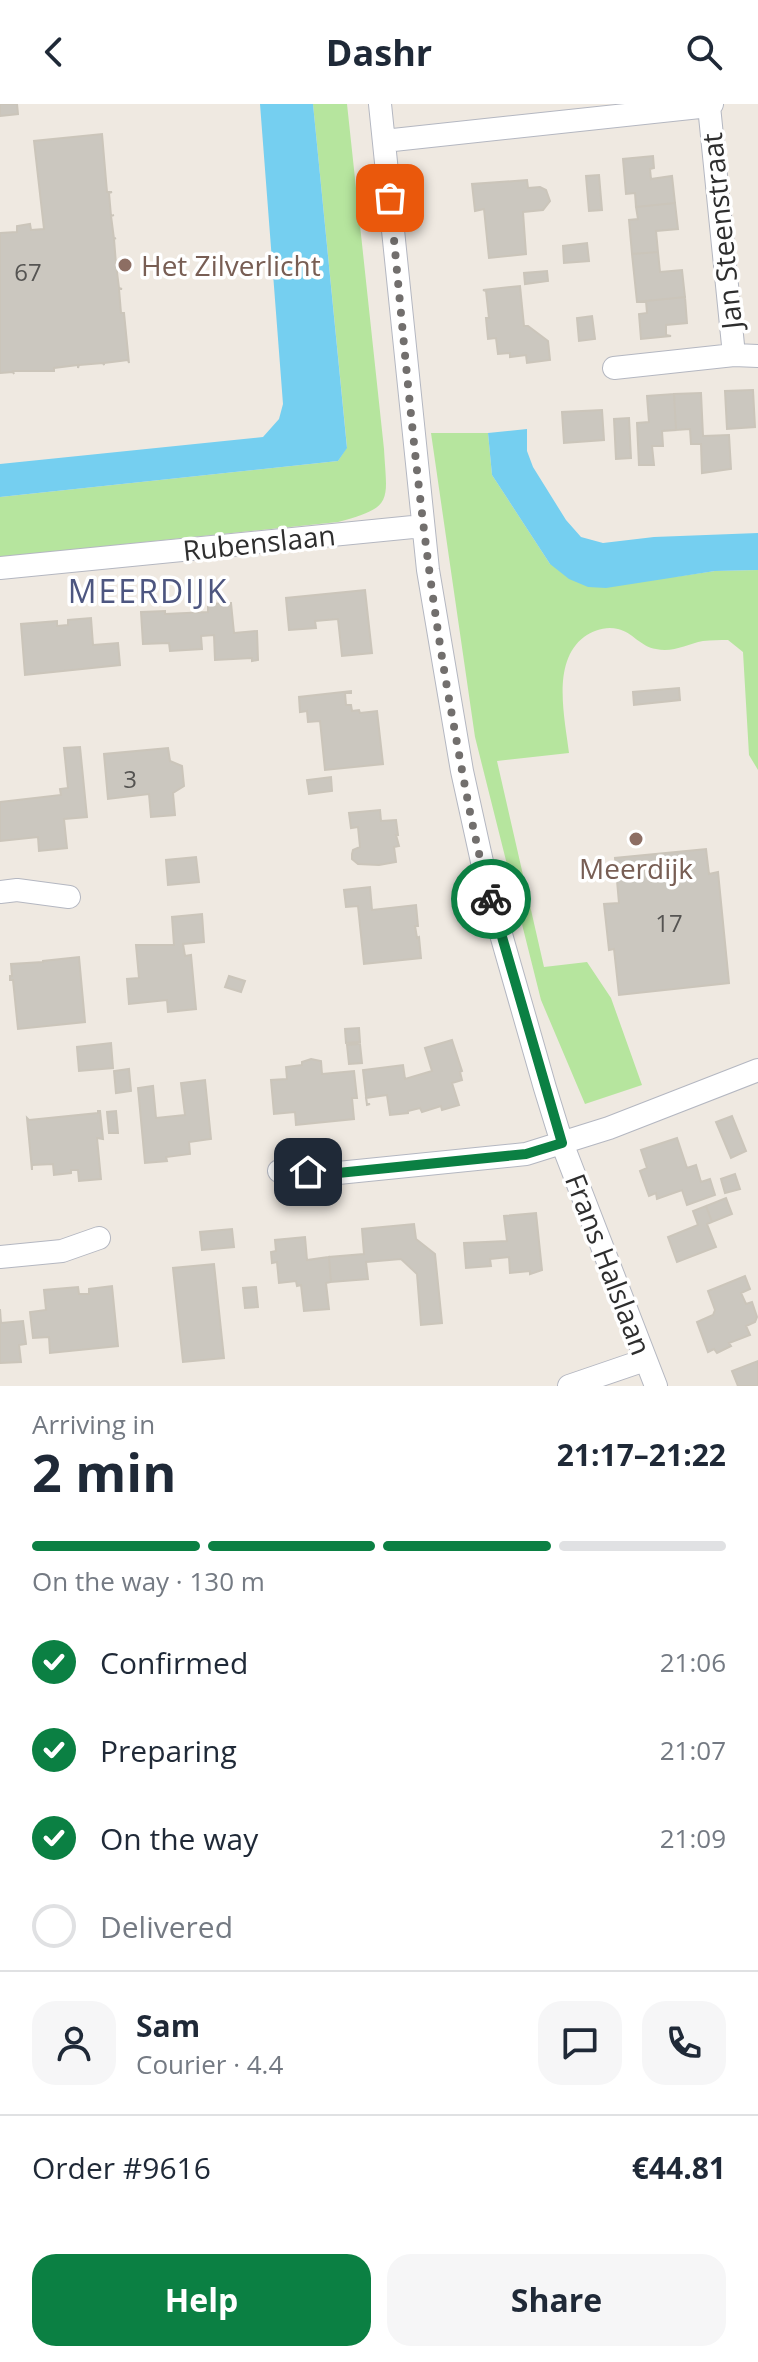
<!DOCTYPE html>
<meta charset="utf-8">
<style>
:root{--surface:#fff;--page:#f6f6f7;--text:#1f2937;--muted:#747a83;--line:#e0e1e3;--accent:#0b8043}
body{margin:0;font-family:"Open Sans",sans-serif;background:var(--page);color:var(--text);height:100vh;display:flex;flex-direction:column;font-size:30px;white-space:nowrap}
*{box-sizing:border-box;margin:0}
p{font-size:26px;color:var(--muted)}
.icon{flex:none;width:44px;height:44px;fill:none;stroke:currentColor;stroke-width:2;stroke-linecap:round;stroke-linejoin:round}
.map{position:relative;height:1282px;overflow:hidden}
.sheet{display:flex;flex-direction:column;background:var(--surface);flex:1}
.sheet>*{flex:none}
.pin{position:absolute;display:grid;place-items:center;width:68px;height:68px;color:#fff;margin:-34px;border-radius:16px;box-shadow:0 4px 12px #0006}
.courier{position:absolute;display:grid;place-items:center;width:80px;height:80px;margin:-40px;border:6px solid #0b8043;border-radius:50%;background:#fff;color:#222;box-shadow:0 2px 10px #0007}
.head em{font-style:normal;font-weight:700}
.head div{display:flex;flex-direction:column-reverse}
.head{display:flex;align-items:center;justify-content:space-between;height:136px;padding:0 32px}
h1{font-size:52px;font-weight:700;line-height:60px}
.bar{display:grid;grid-template-columns:repeat(4,1fr);gap:12px 8px;align-content:center;height:96px;padding:0 32px}
.bar i{height:10px;border-radius:6px;background:var(--line)}
.bar .selected{background:var(--accent)}
.bar p{grid-column:span 4}
.line{display:flex;align-items:center;gap:20px;padding:0 32px;border-top:2px solid var(--line)}
.line div{flex:1}
.round{display:grid;place-items:center;flex:none;width:84px;height:84px;border-radius:24px;background:var(--page)}
ol{padding:0 32px;list-style:none}
li{display:flex;align-items:center;gap:24px;height:88px}
li p{margin-inline-start:auto}
li .icon{padding:8px;border-radius:50%;background:var(--accent);color:#fff;stroke-width:4}
li:last-child{color:var(--muted)}
li i{width:44px;height:44px;border:4px solid var(--line);border-radius:50%}
.button{display:flex;gap:16px;margin-top:auto;padding:16px 32px}
.button a{flex:1;height:92px;border-radius:24px;background:var(--accent);color:#fff;font-size:32px;font-weight:700;line-height:92px;text-align:center}
.button a+a{background:var(--page);color:var(--text)}
header{display:flex;justify-content:space-between;align-items:center;height:104px;padding:0 32px;background:var(--surface);font-size:36px;font-weight:700}
.map>svg:first-child{display:block}
.green{fill:#b6e59e}
.water{fill:#75cff0}
.building{fill:#cbc7bf;stroke:#cbc5ba;stroke-width:2}
.lines{fill:none;stroke-linecap:round;stroke-linejoin:round}
.minor-casing{stroke:#b4b7c1;stroke-width:24}
.minor{stroke:#fff;stroke-width:22}
.done{stroke:#726f6d;stroke-width:8;stroke-dasharray:0 14.4}
.route{stroke:#0b8043;stroke-width:10}
.education-dot{fill:#8d6e63;stroke:#fff;stroke-width:3}
.labels{text-anchor:middle;dominant-baseline:central;stroke-width:7;stroke-linejoin:round;paint-order:stroke}
.number-label{font-size:24px;fill:#555452}
.street-label{font-size:28px;fill:#2e2e2e;stroke:#fff}
.education-label{font-size:28px;fill:#785e54;stroke:#fff;text-anchor:start}
.quarter-label{font-size:32px;letter-spacing:2px;fill:#4d5680;stroke:#fff}
</style>
<header><svg class="icon" aria-label="back" viewBox="0 0 24 24"><path d="M15 5l-7 7 7 7"/></svg>Dashr<svg class="icon" aria-label="search" viewBox="0 0 24 24"><circle cx="10" cy="10" r="6"/><path d="M15 15l6 6"/></svg></header>
<div class="map">
<svg width="758" height="1282" viewBox="0 0 758 1282">
<rect width="100%" height="100%" fill="#efe9e1"/>
<path class="green" d="M 313,0 L 347,0 L 384,345 C 387,398 394,403 338,418 L 0,453 L 0,393 L 338,357 L 347,343 Z
M 431,329 L 488,329 L 492,371 L 550,460 L 674,473 L 715,467 L 758,466 L 758,666 L 749,651 L 743,548 L 728,536 C 720,536 711,536 703,537 C 687,540 673,549 656,545 C 641,543 632,528 618,525 C 606,522 594,526 584,533 C 551,558 565,614 569,649 L 497,657 L 544,863 L 587,858 L 611,894 L 642,981 L 585,1000 L 541,896 L 475,633 Z"/>
<path class="water" d="M 260,0 L 313,0 L 347,344 L 338,357 L 0,393 L 0,360 L 263,333 L 279,315 L 283,300 Z
M 527,325 L 527,347 L 533,363 L 566,416 L 581,433 L 603,439 L 654,433 L 758,429 L 758,466 L 715,467 L 606,484 L 588,483 L 569,475 L 550,460 L 492,371 L 488,329 Z"/>
<path class="building" d="M 0,0 L 17,0 L 18,10 L 0,12 Z
M 102,30 L 107,88 L 112,88 L 109,89 L 111,112 L 114,111 L 111,112 L 114,135 L 116,134 L 114,135 L 116,160 L 119,159 L 116,160 L 119,184 L 122,185 L 119,185 L 121,209 L 124,209 L 129,259 L 128,256 L 104,259 L 104,261 L 103,259 L 79,261 L 78,264 L 78,261 L 54,264 L 54,267 L 13,267 L 14,270 L 13,268 L 0,269 L 0,129 L 17,128 L 17,122 L 30,120 L 31,126 L 44,125 L 34,37 Z
M 653,52 L 654,64 L 650,65 L 651,75 L 672,72 L 675,99 L 636,103 L 635,89 L 626,90 L 623,55 Z
M 599,71 L 602,106 L 589,107 L 586,72 Z
M 527,76 L 528,84 L 540,83 L 546,86 L 550,97 L 543,106 L 523,108 L 526,150 L 489,154 L 484,105 L 475,107 L 472,80 Z
M 675,99 L 678,125 L 656,127 L 658,148 L 632,150 L 629,116 L 638,115 L 636,103 Z
M 587,139 L 589,157 L 564,159 L 563,142 Z
M 658,148 L 660,168 L 682,166 L 685,193 L 637,198 L 632,150 Z
M 547,167 L 548,177 L 525,180 L 524,169 Z
M 520,182 L 524,222 L 528,222 L 548,237 L 550,256 L 527,259 L 526,251 L 510,253 L 510,249 L 498,250 L 496,234 L 488,235 L 486,214 L 489,214 L 486,187 L 483,186 Z
M 685,193 L 687,219 L 666,221 L 666,231 L 671,232 L 641,235 L 639,210 L 647,209 L 646,197 Z
M 592,212 L 595,235 L 579,237 L 577,214 Z
M 753,286 L 755,323 L 727,325 L 725,287 Z
M 701,289 L 703,332 L 729,331 L 731,365 L 702,369 L 701,340 L 691,340 L 690,325 L 676,326 L 674,290 Z
M 674,290 L 676,326 L 662,327 L 663,342 L 652,342 L 654,361 L 639,361 L 637,319 L 649,318 L 647,292 Z
M 602,306 L 604,336 L 564,339 L 562,308 Z
M 629,314 L 631,354 L 616,355 L 614,315 Z
M 365,486 L 372,549 L 342,552 L 338,515 L 315,517 L 316,524 L 289,526 L 286,494 Z
M 231,499 L 234,529 L 257,527 L 258,556 L 252,557 L 252,554 L 215,556 L 214,531 L 201,532 L 202,545 L 170,547 L 169,539 L 143,540 L 141,508 L 165,507 L 165,510 L 208,508 L 208,500 Z
M 91,514 L 93,541 L 118,539 L 120,561 L 25,571 L 21,520 L 57,517 L 57,522 L 68,521 L 68,516 Z
M 679,584 L 680,596 L 634,601 L 633,588 Z
M 351,587 L 351,589 L 345,589 L 346,601 L 351,601 L 352,607 L 359,606 L 360,609 L 377,607 L 383,660 L 325,666 L 320,617 L 308,618 L 307,607 L 300,608 L 299,593 Z
M 80,643 L 87,713 L 64,715 L 67,744 L 39,747 L 38,733 L 0,737 L 0,698 L 61,691 L 60,685 L 68,684 L 64,644 Z
M 168,644 L 170,657 L 182,662 L 184,682 L 173,689 L 175,711 L 151,713 L 149,690 L 108,695 L 104,650 Z
M 331,673 L 332,687 L 309,690 L 307,676 Z
M 380,706 L 381,717 L 396,716 L 398,731 L 396,731 L 399,742 L 394,743 L 396,758 L 379,761 L 358,760 L 352,755 L 352,750 L 353,746 L 360,743 L 358,723 L 351,724 L 349,709 Z
M 706,745 L 709,770 L 718,768 L 729,879 L 619,891 L 614,845 L 609,846 L 604,800 L 619,799 L 615,754 Z
M 196,753 L 199,778 L 168,781 L 166,756 Z
M 370,783 L 372,806 L 416,801 L 418,822 L 415,822 L 417,834 L 419,833 L 421,854 L 364,860 L 358,802 L 346,803 L 344,786 Z
M 202,810 L 204,838 L 183,840 L 185,852 L 191,851 L 196,905 L 168,908 L 167,896 L 129,900 L 127,875 L 139,874 L 136,841 L 174,841 L 172,813 Z
M 79,853 L 85,918 L 18,925 L 13,876 L 10,876 L 10,872 L 12,872 L 11,860 L 43,858 L 43,857 Z
M 229,872 L 245,877 L 241,888 L 225,883 Z
M 359,924 L 360,938 L 346,939 L 345,925 Z
M 452,936 L 462,967 L 460,968 L 462,976 L 452,979 L 459,1001 L 442,1006 L 441,1002 L 422,1008 L 420,1004 L 408,1007 L 408,1009 L 390,1011 L 387,991 L 366,994 L 367,1000 L 370,1000 L 367,1001 L 363,966 L 403,961 L 405,975 L 432,967 L 425,944 Z
M 111,939 L 113,964 L 79,967 L 77,943 Z
M 360,940 L 362,959 L 349,960 L 347,941 Z
M 311,955 L 321,957 L 322,970 L 354,967 L 357,994 L 352,994 L 354,1015 L 296,1021 L 295,1008 L 274,1010 L 271,976 L 287,975 L 286,963 L 302,961 L 302,958 Z
M 129,965 L 131,987 L 116,989 L 114,967 Z
M 205,976 L 211,1035 L 189,1038 L 190,1050 L 166,1053 L 167,1057 L 145,1059 L 138,984 L 153,982 L 156,1014 L 185,1011 L 181,979 Z
M 98,1007 L 100,1007 L 103,1035 L 97,1034 L 101,1075 L 79,1077 L 78,1066 L 71,1066 L 71,1069 L 54,1071 L 53,1060 L 32,1061 L 32,1066 L 27,1014 L 29,1016 L 98,1009 Z
M 116,1007 L 118,1029 L 109,1029 L 107,1008 Z
M 732,1012 L 746,1047 L 731,1054 L 716,1018 Z
M 677,1034 L 687,1064 L 696,1061 L 701,1078 L 710,1075 L 715,1091 L 687,1101 L 682,1086 L 657,1095 L 656,1089 L 649,1092 L 640,1067 L 647,1064 L 641,1046 Z
M 735,1070 L 740,1085 L 725,1089 L 721,1075 Z
M 726,1094 L 732,1110 L 712,1118 L 706,1102 Z
M 706,1102 L 712,1118 L 707,1120 L 716,1143 L 677,1158 L 668,1133 L 698,1121 L 693,1107 Z
M 536,1109 L 542,1166 L 530,1170 L 530,1167 L 510,1169 L 509,1153 L 490,1155 L 491,1162 L 466,1164 L 464,1139 L 507,1137 L 504,1112 Z
M 414,1120 L 416,1135 L 435,1150 L 442,1219 L 421,1221 L 417,1170 L 401,1155 L 366,1158 L 368,1175 L 331,1178 L 329,1153 L 364,1150 L 362,1125 Z
M 232,1125 L 234,1143 L 202,1146 L 200,1128 Z
M 305,1133 L 307,1156 L 329,1153 L 331,1178 L 326,1179 L 329,1205 L 304,1207 L 301,1181 L 297,1182 L 296,1177 L 279,1179 L 277,1158 L 272,1159 L 271,1148 L 276,1147 L 275,1136 Z
M 214,1160 L 224,1254 L 183,1258 L 173,1164 Z
M 745,1172 L 750,1185 L 741,1189 L 746,1200 L 752,1198 L 757,1213 L 755,1218 L 746,1222 L 750,1231 L 729,1239 L 731,1242 L 717,1249 L 714,1245 L 708,1248 L 697,1218 L 713,1211 L 715,1206 L 708,1187 Z
M 112,1182 L 118,1242 L 50,1249 L 49,1233 L 33,1234 L 30,1208 L 46,1206 L 44,1186 L 78,1183 L 79,1190 L 89,1190 L 89,1185 Z
M 256,1183 L 258,1203 L 245,1204 L 243,1184 Z
M 0,1205 L 1,1219 L 23,1217 L 26,1240 L 19,1241 L 21,1258 L 0,1259 Z
M 758,1257 L 758,1282 L 738,1282 L 732,1267 Z"/>
<g class="lines">
<g class="minor-casing">
<path id="minor" d="M 380,0 L 428,466 L 462,667 L 488,785 L 545,984 L 562,1039 L 656,1282
M 709,2 L 734,251
M 384,37 L 709,2 L 712,0
M 614,264 L 734,251 L 758,252
M 0,464 L 423,422
M 0,788 L 17,786 L 69,793
M 279,1067 L 338,1069 L 526,1050 L 609,1024 L 758,966
M 0,1153 L 62,1147 L 99,1134
M 569,1282 L 645,1256"/>
</g>
<use href="#minor" class="minor"/>
</g>
<g class="lines">
<path class="done" d="M 390,94 C 407,269 421,444 453,617 C 464,677 474,737 491,795"/>
<path class="route" d="M 308,1068 L 338,1069 L 526,1050 L 562,1039 L 491,795"/>
</g>
<g class="education-dot">
<circle cx="125" cy="161" r="8"/>
<circle cx="636" cy="735" r="8"/>
</g>
<g class="labels">
<g class="number-label">
<text x="28" y="167">67</text>
<text x="130" y="674">3</text>
<text x="669" y="818">17</text>
</g>
<g class="street-label">
<text transform="translate(721 127) rotate(-96)">Jan Steenstraat</text>
<text transform="translate(259 438) rotate(-6)">Rubenslaan</text>
<text transform="translate(609 1160) rotate(69)">Frans Halslaan</text>
</g>
<g class="education-label">
<text x="141" y="161">Het Zilverlicht</text>
<text x="636" y="764" text-anchor="middle">Meerdijk</text>
</g>
<g class="quarter-label">
<text x="148" y="486">MEERDIJK</text>
</g>
</g>
</svg>
<div class="pin" style="left:390px;top:94px;background:#ea580c"><svg class="icon" aria-label="bag" viewBox="0 0 24 24"><path d="M5 8h14l-1 12H6zM9 8a3 3 0 0 1 6 0"/></svg></div>
<div class="pin" style="left:308px;top:1068px;background:#1f2937"><svg class="icon" aria-label="home" viewBox="0 0 24 24"><path d="M3 11l9-7 9 7M6 9v11h12V9"/></svg></div>
<div class="courier" style="left:491px;top:795px"><svg class="icon" aria-label="bike" viewBox="0 0 24 24"><circle cx="6" cy="16" r="4"/><circle cx="18" cy="16" r="4"/><path d="M6 16l4-8h5l3 8M10 8l3 8H6M13 5h3"/></svg></div>
</div>
<section class="sheet">
<div class="head"><div><h1>2 min</h1><p>Arriving in</p></div><em>21:17–21:22</em></div>
<div class="bar"><i class="selected"></i><i class="selected"></i><i class="selected"></i><i></i><p>On the way · 130 m</p></div>
<ol>
<li><svg class="icon" aria-label="check" viewBox="0 0 24 24"><path d="M5 12l5 5 9-10"/></svg>Confirmed<p>21:06</p></li>
<li><svg class="icon" aria-label="check" viewBox="0 0 24 24"><path d="M5 12l5 5 9-10"/></svg>Preparing<p>21:07</p></li>
<li><svg class="icon" aria-label="check" viewBox="0 0 24 24"><path d="M5 12l5 5 9-10"/></svg>On the way<p>21:09</p></li>
<li><i></i>Delivered</li>
</ol>
<div class="line" style="height:144px"><a class="round"><svg class="icon" aria-label="person" viewBox="0 0 24 24"><circle cx="12" cy="8" r="4"/><path d="M4 21q1-7 8-7t8 7"/></svg></a><div><b>Sam</b><p>Courier · 4.4</p></div><a class="round"><svg class="icon" aria-label="chat" viewBox="0 0 24 24"><path d="M4 5h16v11H9l-5 4z"/></svg></a><a class="round"><svg class="icon" aria-label="phone" viewBox="0 0 24 24"><path d="M5 4h4l2 5-3 2q2 4 5 5l2-3 5 2v4C11 20 4 13 5 4z"/></svg></a></div>
<div class="line" style="height:104px"><div>Order #9616</div><b>€44.81</b></div>
<div class="button"><a>Help</a><a>Share</a></div>
</section>
